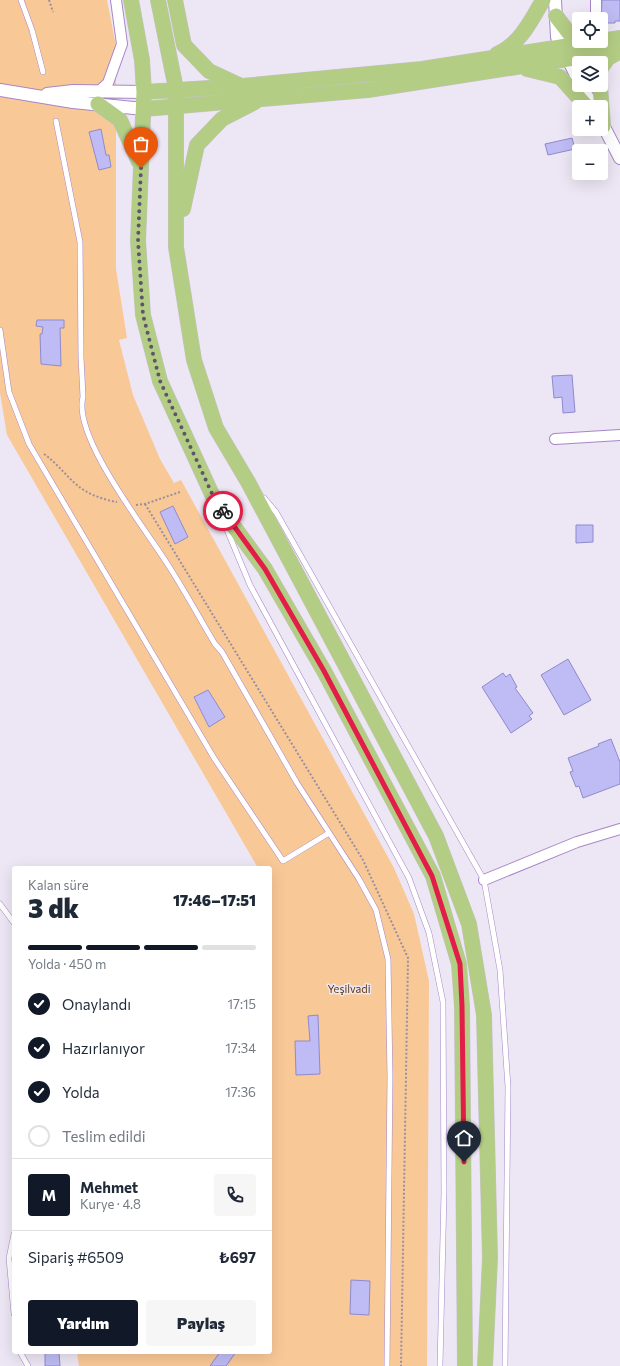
<!DOCTYPE html>
<html lang="tr">
<meta charset="utf-8">
<style>
:root{--surface:#fff;--page:#f6f6f7;--text:#1f2937;--muted:#747a83;--line:#e0e1e3;--accent:#111827}
body{margin:0;font-family:Commissioner,sans-serif;background:var(--page);color:var(--text);height:100vh;display:flex;flex-direction:column;font-size:15px;white-space:nowrap}
*{box-sizing:border-box;margin:0}
p{font-size:13px;color:var(--muted)}
.icon{flex:none;width:22px;height:22px;fill:none;stroke:currentColor;stroke-width:2;stroke-linecap:round;stroke-linejoin:round}
.map{position:relative;flex:1;overflow:hidden}
.sheet{position:absolute;left:12px;top:866px;width:260px;height:488px;display:flex;flex-direction:column;background:var(--surface);border-radius:4px;box-shadow:0 4px 16px #0002}
.sheet>*{flex:none}
.tools{position:absolute;left:572px;top:12px;display:grid;gap:8px}
.tools a{display:grid;place-items:center;width:36px;height:36px;border-radius:4px;background:var(--surface);box-shadow:0 4px 16px #0002;font-size:20px}
.pin{position:absolute;display:grid;place-items:center;width:34px;height:34px;color:#fff;margin:-41px -17px;border-radius:50% 50% 50% 0;rotate:-45deg;box-shadow:0 0 4px #0007}
.pin .icon{rotate:45deg}
.courier{position:absolute;display:grid;place-items:center;width:40px;height:40px;margin:-20px;border:3px solid #e11d48;border-radius:50%;background:#fff;color:#222;box-shadow:0 1px 5px #0007}
.overview em{font-style:normal;font-weight:800}
.overview div{display:flex;flex-direction:column-reverse}
.overview{display:flex;align-items:center;justify-content:space-between;height:68px;padding:0 16px}
h1{font-size:26px;font-weight:800;line-height:30px}
.bar{display:grid;grid-template-columns:repeat(4,1fr);gap:6px 4px;align-content:center;height:48px;padding:0 16px}
.bar i{height:5px;border-radius:3px;background:var(--line)}
.bar .active{background:var(--accent)}
.bar p{grid-column:span 4}
.line{display:flex;align-items:center;gap:10px;padding:0 16px;border-top:1px solid var(--line)}
.line div{flex:1}
.round{display:grid;place-items:center;flex:none;width:42px;height:42px;border-radius:4px;background:var(--page)}
ol{padding:0 16px;list-style:none}
li{display:flex;align-items:center;gap:12px;height:44px}
li p{margin-inline-start:auto}
li .icon{padding:4px;border-radius:50%;background:var(--accent);color:#fff;stroke-width:4}
li:last-child{color:var(--muted)}
li i{width:22px;height:22px;border:2px solid var(--line);border-radius:50%}
.primary-button{display:flex;gap:8px;margin-top:auto;padding:8px 16px}
.primary-button a{flex:1;height:46px;border-radius:4px;background:var(--accent);color:#fff;font-size:16px;font-weight:800;line-height:46px;text-align:center}
.primary-button a+a{background:var(--page);color:var(--text)}
.map>svg:first-child{display:block}
.green{fill:#f9c897}
.building{fill:#bfbcf5;stroke:#8e8acd}
.lines{fill:none;stroke-linecap:round;stroke-linejoin:round}
.service-casing{stroke:#a786c7;stroke-width:6}
.minor-casing{stroke:#a786c7;stroke-width:12}
.tertiary-casing{stroke:#a786c7;stroke-width:14}
.primary-casing{stroke:#c6c3c9;stroke-width:16}
.path{stroke:#988fa0;stroke-width:2;stroke-dasharray:2 2;stroke-linecap:butt}
.service{stroke:#fff;stroke-width:5}
.minor{stroke:#fff;stroke-width:10}
.tertiary{stroke:#fff;stroke-width:12}
.primary{stroke:#b4cd85;stroke-width:15}
.done{stroke:#5f5569;stroke-width:4;stroke-dasharray:0 7.2}
.route{stroke:#e11d48;stroke-width:5}
.labels{text-anchor:middle;dominant-baseline:central;stroke-width:3;stroke-linejoin:round;paint-order:stroke}
.park-label{font-size:11px;fill:#5d3808;stroke:#ede6f4}
</style>
<div class="map">
<svg width="620" height="1366" viewBox="0 0 620 1366">
<rect width="100%" height="100%" fill="#ede6f4"/>
<path class="green" d="M 0,0 L 107,0 L 116,46 L 116,269 L 127,338 L 119,340 L 133,395 L 160,459 L 174,483 L 181,480 L 394,868 L 414,914 L 429,981 L 427,1366 L 79,1366 L 77,1352 L 270,1352 L 270,868 L 258,868 L 7,435 L 0,393 Z"/>
<path class="building" d="M 602,0 L 620,0 L 620,21 L 615,21 L 615,23 L 601,23 Z
M 101,129 L 106,155 L 109,155 L 111,167 L 99,170 L 89,132 Z
M 572,138 L 575,149 L 548,155 L 545,144 Z
M 37,320 L 64,320 L 64,328 L 60,328 L 61,366 L 41,364 L 40,334 L 42,334 L 43,327 L 36,326 Z
M 572,375 L 575,412 L 563,413 L 562,397 L 554,398 L 552,376 Z
M 173,506 L 188,537 L 175,544 L 160,512 Z
M 576,525 L 593,525 L 593,542 L 576,543 Z
M 568,659 L 591,700 L 564,715 L 541,675 Z
M 503,673 L 506,677 L 510,674 L 517,687 L 515,688 L 533,713 L 529,716 L 532,719 L 511,733 L 482,687 Z
M 208,690 L 225,717 L 209,727 L 194,697 Z
M 611,739 L 620,762 L 620,784 L 583,798 L 579,786 L 576,787 L 570,772 L 573,771 L 568,758 L 599,746 L 598,744 Z
M 318,1015 L 320,1074 L 296,1075 L 295,1041 L 310,1041 L 308,1016 Z
M 351,1280 L 370,1281 L 369,1315 L 350,1314 Z
M 45,1352 L 59,1352 L 60,1366 L 45,1366 Z
M 220,1352 L 236,1352 L 226,1366 L 210,1366 Z"/>
<g class="lines">
<g class="service-casing">
<path id="service" d="M 21,0 L 32,30 L 43,72
M 56,121 L 80,242 L 81,357 L 83,397 C 72,437 148,532 170,568 C 186,593 200,619 215,644 L 222,652 L 297,783 L 359,879 L 376,910 L 388,959 L 390,1077 L 387,1366
M 0,330 L 9,392 L 29,444 L 214,758 L 283,861 L 329,833
M 264,498 L 276,512 L 484,880 L 500,970 L 508,1087 L 505,1366
M 225,525 L 250,585 L 409,878 L 429,933 L 443,1002 L 444,1192 L 440,1366
M 0,904 L 14,923
M 14,1234 L 9,1258 L 14,1314
M 20,1352 L 28,1366"/>
</g>
<g class="minor-casing">
<path id="minor" d="M 596,19 L 596,0
M 98,92 L 108,83 L 122,44 L 116,0
M 555,439 L 620,435
M 484,880 L 577,842 L 620,829"/>
</g>
<g class="tertiary-casing">
<path id="tertiary" d="M 555,0 L 557,37 L 579,81
M 581,85 L 593,107
M 0,90 L 73,102 L 144,109
M 47,94 L 73,91 L 144,92
M 601,121 L 620,158"/>
</g>
<g class="primary-casing">
<path id="primary" d="M 131,0 L 142,60 L 144,92 L 138,241 L 143,315 L 160,381 L 215,501 L 265,569 L 324,671 L 433,876 L 459,964 L 462,1006 L 465,1366
M 158,0 L 176,89 L 176,247 L 194,360 L 216,428 L 248,482 L 436,836 L 469,924 L 484,1015 L 490,1258 L 485,1366
M 175,0 L 184,45 L 209,71 L 239,85
M 556,16 L 572,37 L 579,39
M 601,41 L 620,38
M 497,54 C 520,44 531,21 543,0
M 601,68 L 608,58 L 619,52
M 527,69 L 560,77 L 587,107
M 600,85 L 603,126
M 144,92 L 242,86 L 422,69 L 598,41
M 98,104 L 120,120 L 139,162
M 144,109 L 368,90 L 620,51
M 183,209 L 197,145 L 222,119 L 255,102"/>
</g>
<path class="path" d="M 49,0 L 53,12
M 44,454 C 57,463 65,475 77,485 C 87,494 104,500 117,502
M 145,504 L 363,860 L 408,958 L 401,1366
M 136,505 L 145,504 L 180,492"/>
<use href="#service" class="service"/>
<use href="#minor" class="minor"/>
<use href="#tertiary" class="tertiary"/>
<use href="#primary" class="primary"/>
</g>
<g class="lines">
<path class="done" d="M 141,168 L 138,241 L 143,315 L 160,381 L 215,500 L 223,511"/>
<path class="route" d="M 223,511 L 265,569 L 324,671 L 432,876 L 460,964 L 462,1006 L 464,1162"/>
</g>
<g class="labels">
<g class="park-label">
<text x="349" y="988">Yeşilvadi</text>
</g>
</g>
</svg>
<div class="tools">
<a><svg class="icon" aria-label="locate" viewBox="0 0 24 24"><circle cx="12" cy="12" r="6"/><path d="M12 2v4M12 18v4M2 12h4M18 12h4"/></svg></a>
<a><svg class="icon" aria-label="layers" viewBox="0 0 24 24"><path d="M12 4l9 5-9 5-9-5zM3 14l9 5 9-5"/></svg></a>
<a>+</a>
<a>−</a>
</div>
<div class="pin" style="left:141px;top:168px;background:#ea580c"><svg class="icon" aria-label="bag" viewBox="0 0 24 24"><path d="M5 8h14l-1 12H6zM9 8a3 3 0 0 1 6 0"/></svg></div>
<div class="pin" style="left:464px;top:1162px;background:#1f2937"><svg class="icon" aria-label="home" viewBox="0 0 24 24"><path d="M3 11l9-7 9 7M6 9v11h12V9"/></svg></div>
<div class="courier" style="left:223px;top:511px"><svg class="icon" aria-label="bike" viewBox="0 0 24 24"><circle cx="6" cy="16" r="4"/><circle cx="18" cy="16" r="4"/><path d="M6 16l4-8h5l3 8M10 8l3 8H6M13 5h3"/></svg></div>
<section class="sheet">
<div class="overview"><div><h1>3 dk</h1><p>Kalan süre</p></div><em>17:46–17:51</em></div>
<div class="bar"><i class="active"></i><i class="active"></i><i class="active"></i><i></i><p>Yolda · 450 m</p></div>
<ol>
<li><svg class="icon" aria-label="check" viewBox="0 0 24 24"><path d="M5 12l5 5 9-10"/></svg>Onaylandı<p>17:15</p></li>
<li><svg class="icon" aria-label="check" viewBox="0 0 24 24"><path d="M5 12l5 5 9-10"/></svg>Hazırlanıyor<p>17:34</p></li>
<li><svg class="icon" aria-label="check" viewBox="0 0 24 24"><path d="M5 12l5 5 9-10"/></svg>Yolda<p>17:36</p></li>
<li><i></i>Teslim edildi</li>
</ol>
<div class="line" style="height:72px"><b class="round" style="background:var(--accent);color:#fff">M</b><div><b>Mehmet</b><p>Kurye · 4.8</p></div><a class="round"><svg class="icon" aria-label="phone" viewBox="0 0 24 24"><path d="M5 4h4l2 5-3 2q2 4 5 5l2-3 5 2v4C11 20 4 13 5 4z"/></svg></a></div>
<div class="line" style="height:52px"><div>Sipariş #6509</div><b>₺697</b></div>
<div class="primary-button"><a>Yardım</a><a>Paylaş</a></div>
</section>
</div>
